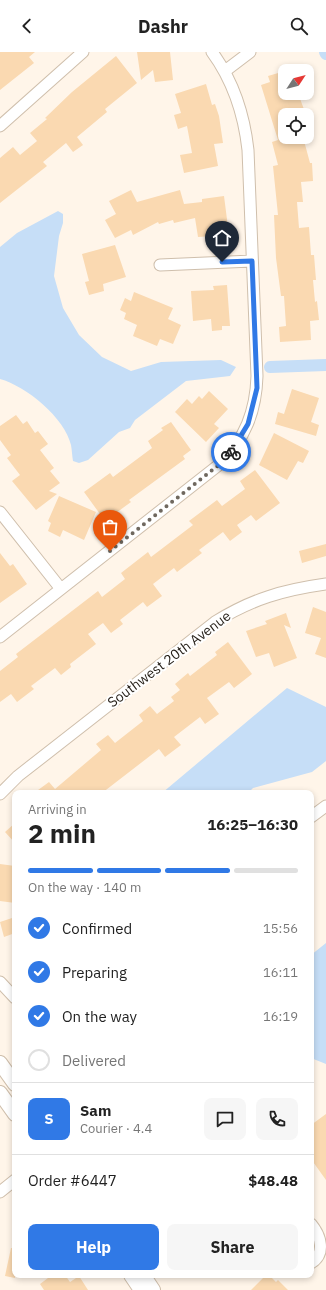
<!DOCTYPE html>
<meta charset="utf-8">
<style>
:root{--surface:#fff;--page:#f6f6f6;--text:#222;--muted:#767676;--line:#e0e0e0;--accent:#3079e6}
body{margin:0;font-family:"IBM Plex Sans",sans-serif;background:var(--page);color:var(--text);height:100vh;display:flex;flex-direction:column;font-size:15px;white-space:nowrap}
*{box-sizing:border-box;margin:0}
p{font-size:13px;color:var(--muted)}
.icon{flex:none;width:22px;height:22px;fill:none;stroke:currentColor;stroke-width:2;stroke-linecap:round;stroke-linejoin:round}
.map{position:relative;flex:1;overflow:hidden}
.details{position:absolute;left:12px;top:738px;width:302px;height:488px;display:flex;flex-direction:column;background:var(--surface);border-radius:8px;box-shadow:0 2px 6px #0003}
.details>*{flex:none}
.needle{width:26px;rotate:54deg}
.fabs{position:absolute;left:278px;top:12px;display:grid;gap:8px}
.fabs a{display:grid;place-items:center;width:36px;height:36px;border-radius:8px;background:var(--surface);box-shadow:0 2px 6px #0003;font-size:20px}
.pin{position:absolute;display:grid;place-items:center;width:34px;height:34px;color:#fff;margin:-41px -17px;border-radius:50% 50% 50% 0;rotate:-45deg;box-shadow:0 0 4px #0007}
.pin .icon{rotate:45deg}
.courier{position:absolute;display:grid;place-items:center;width:40px;height:40px;margin:-20px;border:3px solid #3079e6;border-radius:50%;background:#fff;color:#222;box-shadow:0 1px 5px #0007}
.headline em{font-style:normal;font-weight:700}
.headline div{display:flex;flex-direction:column-reverse}
.headline{display:flex;align-items:center;justify-content:space-between;height:68px;padding:0 16px}
h1{font-size:26px;font-weight:700;line-height:30px}
.bar{display:grid;grid-template-columns:repeat(4,1fr);gap:6px 4px;align-content:center;height:48px;padding:0 16px}
.bar i{height:5px;border-radius:3px;background:var(--line)}
.bar .active{background:var(--accent)}
.bar p{grid-column:span 4}
.line{display:flex;align-items:center;gap:10px;padding:0 16px;border-top:1px solid var(--line)}
.line div{flex:1}
.round{display:grid;place-items:center;flex:none;width:42px;height:42px;border-radius:8px;background:var(--page)}
ol{padding:0 16px;list-style:none}
li{display:flex;align-items:center;gap:12px;height:44px}
li p{margin-inline-start:auto}
li .icon{padding:4px;border-radius:50%;background:var(--accent);color:#fff;stroke-width:4}
li:last-child{color:var(--muted)}
li i{width:22px;height:22px;border:2px solid var(--line);border-radius:50%}
.primary-button{display:flex;gap:8px;margin-top:auto;padding:8px 16px}
.primary-button a{flex:1;height:46px;border-radius:8px;background:var(--accent);color:#fff;font-size:16px;font-weight:700;line-height:46px;text-align:center}
.primary-button a+a{background:var(--page);color:var(--text)}
header{display:flex;justify-content:space-between;align-items:center;height:52px;padding:0 16px;background:var(--surface);font-size:18px;font-weight:700}
.map>svg:first-child{display:block}
.water{fill:#c6def7}
.lines{fill:none;stroke-linecap:round;stroke-linejoin:round}
.canal{stroke:#c6def7;stroke-width:12}
.building{fill:#fad9b1}
.minor-casing{stroke:#cfbfac;stroke-width:13}
.major-casing{stroke:#cfbfac;stroke-width:16}
.minor{stroke:#fff;stroke-width:11}
.major{stroke:#fff;stroke-width:14}
.done{stroke:#6f685f;stroke-width:4;stroke-dasharray:0 7.2}
.route{stroke:#3079e6;stroke-width:5}
.labels{text-anchor:middle;dominant-baseline:central;stroke-width:4;stroke-linejoin:round;paint-order:stroke}
.street-label{font-size:14px;fill:#221c15;stroke:#fff}
</style>
<header><svg class="icon" aria-label="back" viewBox="0 0 24 24"><path d="M15 5l-7 7 7 7"/></svg>Dashr<svg class="icon" aria-label="search" viewBox="0 0 24 24"><circle cx="10" cy="10" r="6"/><path d="M15 15l6 6"/></svg></header>
<div class="map">
<svg width="326" height="1238" viewBox="0 0 326 1238">
<rect width="100%" height="100%" fill="#fff5e9"/>
<path class="water" d="M 58,159 L 63,162 L 63,171 L 59,184 L 54,224 L 63,256 L 79,283 L 102,305 L 131,319 L 161,310 L 221,308 L 236,315 L 230,324 L 186,329 L 135,368 L 130,376 L 119,380 L 88,408 L 79,411 L 73,409 C 72,404 72,398 71,393 C 65,366 26,334 0,327 L 0,195 L 17,181 Z
M 287,636 L 326,655 L 326,709 L 312,720 L 253,736 L 248,741 L 162,741 Z
M 326,891 L 326,1012 L 311,1006 L 311,903 Z"/>
<g class="lines">
<path class="canal" d="M 325,0 L 326,2
M 270,315 L 326,313"/>
</g>
<path class="building" d="M 0,0 L 35,0 L 29,5 L 34,11 L 0,38 Z
M 137,0 L 170,0 L 173,28 L 155,30 L 153,18 L 141,28 Z
M 116,4 L 137,31 L 105,57 L 107,60 L 77,85 L 83,93 L 73,100 L 66,91 L 43,110 L 47,114 L 0,151 L 0,106 L 13,95 L 20,103 L 37,89 L 30,81 L 47,67 L 45,66 L 72,40 Z
M 285,19 L 285,41 L 298,41 L 306,63 L 285,63 L 285,85 L 303,85 L 310,111 L 312,111 L 313,129 L 301,130 L 303,150 L 297,150 L 299,176 L 309,175 L 311,203 L 314,203 L 316,228 L 313,228 L 315,250 L 317,249 L 319,268 L 310,269 L 311,288 L 280,290 L 279,275 L 286,274 L 284,244 L 281,244 L 276,206 L 274,163 L 278,163 L 273,114 L 278,113 L 272,90 L 278,88 L 261,33 L 270,30 L 268,24 Z
M 206,32 L 212,53 L 215,52 L 219,64 L 223,91 L 214,92 L 218,114 L 184,121 L 180,103 L 192,101 L 187,74 L 178,77 L 174,63 L 181,61 L 175,42 Z
M 131,138 L 137,150 L 180,138 L 184,152 L 202,150 L 202,147 L 224,144 L 229,183 L 198,185 L 195,166 L 174,171 L 173,168 L 159,172 L 158,170 L 133,183 L 131,178 L 115,186 L 105,168 L 116,162 L 109,149 Z
M 115,193 L 126,225 L 103,232 L 104,239 L 89,243 L 85,230 L 89,229 L 82,202 Z
M 227,233 L 230,274 L 222,274 L 222,278 L 212,279 L 211,267 L 193,269 L 191,239 L 214,238 L 213,234 Z
M 134,240 L 173,256 L 168,267 L 181,273 L 173,292 L 160,287 L 157,294 L 133,284 L 137,273 L 124,267 L 126,261 L 120,258 L 125,246 L 131,249 Z
M 292,337 L 319,346 L 311,370 L 319,373 L 316,384 L 275,372 L 278,360 L 284,362 Z
M 209,339 L 228,357 L 214,372 L 219,376 L 206,390 L 175,360 L 187,347 L 192,352 L 199,344 L 202,347 Z
M 16,363 L 23,372 L 27,369 L 35,381 L 38,379 L 48,392 L 40,398 L 54,416 L 50,419 L 60,431 L 49,439 L 57,442 L 36,458 L 12,429 L 20,423 L 7,406 L 11,403 L 0,388 L 0,374 Z
M 171,370 L 191,398 L 183,404 L 185,407 L 129,448 L 131,450 L 105,469 L 84,440 L 110,421 L 113,425 L 152,396 L 148,389 L 163,378 L 161,376 Z
M 274,381 L 309,399 L 303,411 L 298,409 L 287,428 L 259,413 Z
M 255,418 L 280,451 L 256,469 L 251,463 L 237,473 L 242,480 L 230,489 L 223,480 L 199,498 L 202,501 L 177,520 L 174,516 L 153,532 L 162,544 L 147,555 L 143,550 L 120,568 L 123,572 L 111,581 L 103,571 L 88,582 L 96,592 L 70,612 L 71,615 L 61,623 L 55,616 L 31,634 L 34,637 L 17,650 L 11,642 L 0,650 L 0,619 L 18,605 L 16,602 L 98,539 L 102,545 L 125,527 L 121,521 L 148,500 L 151,505 L 193,473 L 189,469 L 217,448 L 222,454 L 245,437 L 240,429 Z
M 59,444 L 96,460 L 84,488 L 63,478 L 60,485 L 48,479 L 51,471 L 48,469 Z
M 326,492 L 326,504 L 302,511 L 299,499 Z
M 0,501 L 10,514 L 13,512 L 27,532 L 0,551 Z
M 313,555 L 326,560 L 326,606 L 315,602 L 321,586 L 305,581 Z
M 286,561 L 291,576 L 284,573 L 297,606 L 274,615 L 269,601 L 256,605 L 246,579 L 267,572 L 265,569 Z
M 228,590 L 252,622 L 234,636 L 229,630 L 207,646 L 219,662 L 205,672 L 200,665 L 174,685 L 181,693 L 165,705 L 159,697 L 102,741 L 34,741 L 49,730 L 55,737 L 101,698 L 96,692 L 108,683 L 115,691 L 143,669 L 139,663 L 150,654 L 157,662 L 174,649 L 171,645 L 180,638 L 175,632 L 188,621 L 190,624 L 217,603 L 215,600 Z
M 15,771 L 15,791 L 5,780 Z
M 0,812 L 15,814 L 15,851 L 0,849 Z
M 15,865 L 15,881 L 4,885 L 0,870 Z
M 326,1062 L 326,1128 L 311,1107 L 311,1073 Z
M 11,1196 L 15,1196 L 15,1226 L 5,1224 Z
M 52,1223 L 65,1223 L 70,1230 L 79,1224 L 88,1238 L 44,1238 L 40,1232 Z
M 266,1223 L 269,1223 L 276,1230 L 278,1228 L 288,1238 L 251,1238 Z"/>
<g class="lines">
<g class="minor-casing">
<path id="minor" d="M 225,19 L 250,0
M 0,74 L 83,0
M 160,213 L 252,209
M 0,460 L 61,537
M 0,585 L 220,412 C 245,387 256,359 257,324 L 248,98 C 244,62 234,30 212,0
M 0,742 L 18,724 L 215,570 C 252,547 283,538 326,532
M 311,765 L 326,754
M 0,930 L 15,946
M 0,1140 L 15,1128
M 311,1172 C 321,1184 326,1202 311,1211"/>
</g>
<g class="major-casing">
<path id="major" d="M 0,1011 L 15,1032
M 0,1041 L 15,1062
M 131,1223 L 141,1238
M 143,1223 L 153,1238"/>
</g>
<use href="#minor" class="minor"/>
<use href="#major" class="major"/>
</g>
<g class="lines">
<path class="done" d="M 110,499 L 220,412 L 231,400"/>
<path class="route" d="M 222,210 L 252,209 L 257,336 L 248,372 L 231,400"/>
</g>
<g class="labels">
<g class="street-label">
<text transform="translate(169 607) rotate(-37)">Southwest 20th Avenue</text>
</g>
</g>
</svg>
<div class="fabs">
<a><svg class="needle" viewBox="-14 -14 28 28"><path d="M0-13l5 13h-10z" fill="#e53935"/><path d="M0 13l5-13h-10z" fill="#767676"/></svg></a>
<a><svg class="icon" aria-label="locate" viewBox="0 0 24 24"><circle cx="12" cy="12" r="6"/><path d="M12 2v4M12 18v4M2 12h4M18 12h4"/></svg></a>
</div>
<div class="pin" style="left:110px;top:499px;background:#ea580c"><svg class="icon" aria-label="bag" viewBox="0 0 24 24"><path d="M5 8h14l-1 12H6zM9 8a3 3 0 0 1 6 0"/></svg></div>
<div class="pin" style="left:222px;top:210px;background:#1f2937"><svg class="icon" aria-label="home" viewBox="0 0 24 24"><path d="M3 11l9-7 9 7M6 9v11h12V9"/></svg></div>
<div class="courier" style="left:231px;top:400px"><svg class="icon" aria-label="bike" viewBox="0 0 24 24"><circle cx="6" cy="16" r="4"/><circle cx="18" cy="16" r="4"/><path d="M6 16l4-8h5l3 8M10 8l3 8H6M13 5h3"/></svg></div>
<section class="details">
<div class="headline"><div><h1>2 min</h1><p>Arriving in</p></div><em>16:25–16:30</em></div>
<div class="bar"><i class="active"></i><i class="active"></i><i class="active"></i><i></i><p>On the way · 140 m</p></div>
<ol>
<li><svg class="icon" aria-label="check" viewBox="0 0 24 24"><path d="M5 12l5 5 9-10"/></svg>Confirmed<p>15:56</p></li>
<li><svg class="icon" aria-label="check" viewBox="0 0 24 24"><path d="M5 12l5 5 9-10"/></svg>Preparing<p>16:11</p></li>
<li><svg class="icon" aria-label="check" viewBox="0 0 24 24"><path d="M5 12l5 5 9-10"/></svg>On the way<p>16:19</p></li>
<li><i></i>Delivered</li>
</ol>
<div class="line" style="height:72px"><b class="round" style="background:var(--accent);color:#fff">S</b><div><b>Sam</b><p>Courier · 4.4</p></div><a class="round"><svg class="icon" aria-label="chat" viewBox="0 0 24 24"><path d="M4 5h16v11H9l-5 4z"/></svg></a><a class="round"><svg class="icon" aria-label="phone" viewBox="0 0 24 24"><path d="M5 4h4l2 5-3 2q2 4 5 5l2-3 5 2v4C11 20 4 13 5 4z"/></svg></a></div>
<div class="line" style="height:52px"><div>Order #6447</div><b>$48.48</b></div>
<div class="primary-button"><a>Help</a><a>Share</a></div>
</section>
</div>
